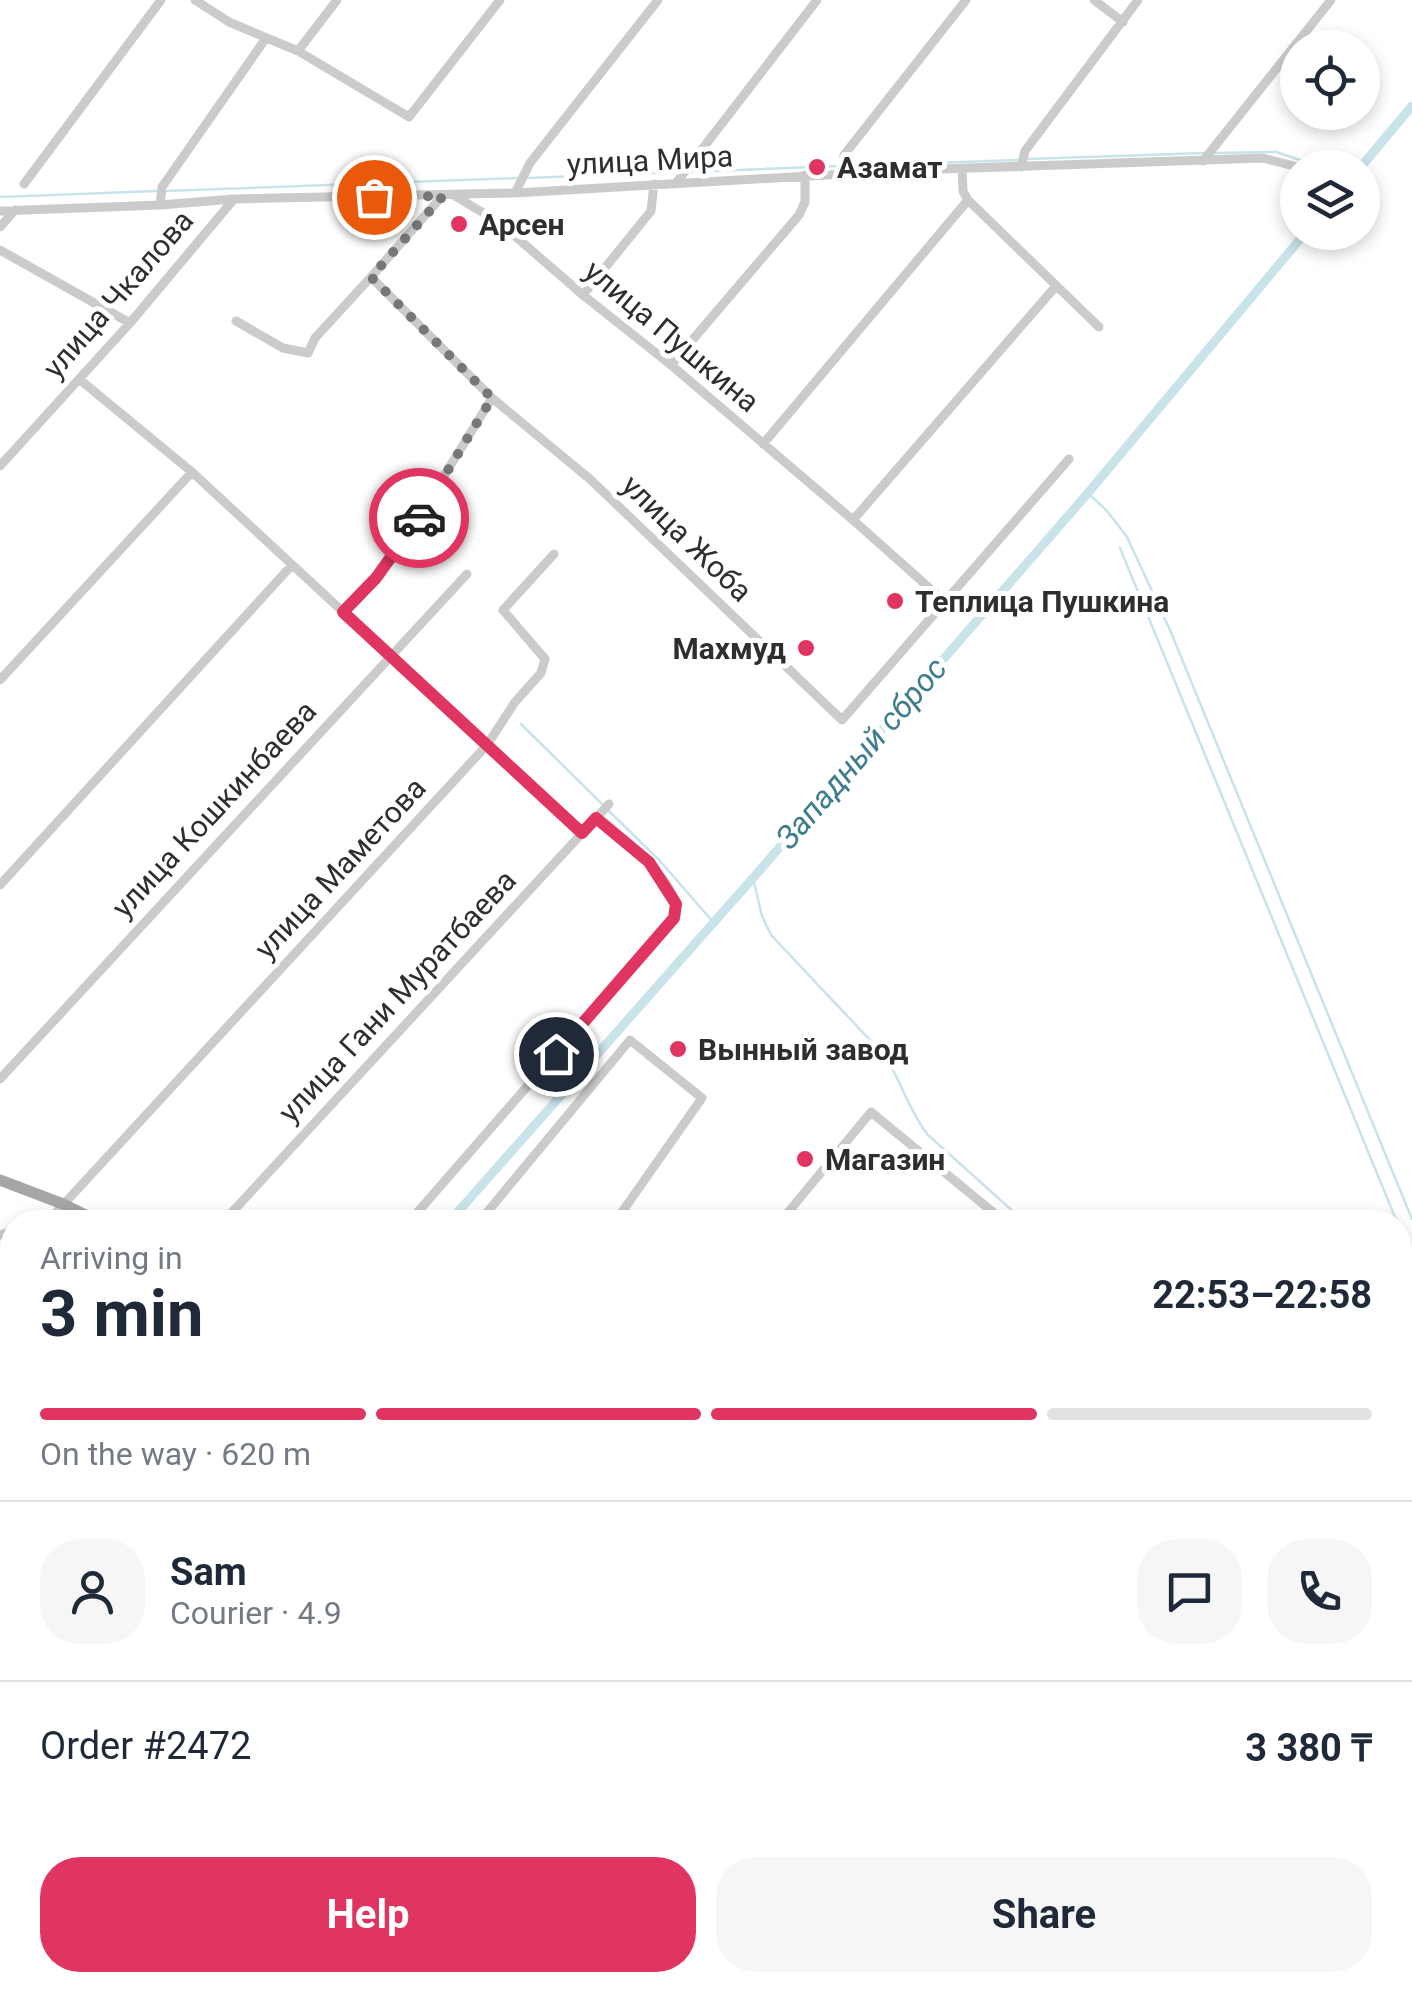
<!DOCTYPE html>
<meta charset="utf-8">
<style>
:root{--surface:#fff;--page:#f6f6f7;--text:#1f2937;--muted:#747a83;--line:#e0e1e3;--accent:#e03561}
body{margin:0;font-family:Roboto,sans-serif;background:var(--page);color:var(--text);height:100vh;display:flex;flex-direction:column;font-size:38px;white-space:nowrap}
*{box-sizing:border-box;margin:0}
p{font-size:32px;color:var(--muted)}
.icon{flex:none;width:55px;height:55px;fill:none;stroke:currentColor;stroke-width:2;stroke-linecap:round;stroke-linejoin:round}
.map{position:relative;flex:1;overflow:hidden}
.side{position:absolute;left:0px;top:1210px;width:1412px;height:782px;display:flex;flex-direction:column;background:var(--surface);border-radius:40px 40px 0 0;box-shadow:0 5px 15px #0003}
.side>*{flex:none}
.tools{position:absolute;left:1280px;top:30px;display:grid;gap:20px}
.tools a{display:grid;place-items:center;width:100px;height:100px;border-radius:50%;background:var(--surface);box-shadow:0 5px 15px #0003;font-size:50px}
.pin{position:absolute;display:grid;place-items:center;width:85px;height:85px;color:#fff;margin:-42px;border:5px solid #fff;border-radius:50%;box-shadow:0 2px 10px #0007}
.courier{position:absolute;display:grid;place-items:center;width:100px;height:100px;margin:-50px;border:8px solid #e03561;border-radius:50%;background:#fff;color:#222;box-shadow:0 2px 12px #0007}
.summary em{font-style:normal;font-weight:700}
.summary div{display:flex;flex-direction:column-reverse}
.summary{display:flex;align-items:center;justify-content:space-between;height:170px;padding:0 40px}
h1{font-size:65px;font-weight:700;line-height:75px}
.bar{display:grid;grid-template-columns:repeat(4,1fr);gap:15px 10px;align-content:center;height:120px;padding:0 40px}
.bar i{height:12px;border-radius:8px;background:var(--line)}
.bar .on{background:var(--accent)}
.bar p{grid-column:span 4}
.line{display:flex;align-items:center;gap:25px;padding:0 40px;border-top:2px solid var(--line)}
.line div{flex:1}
.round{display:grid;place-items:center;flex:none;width:105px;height:105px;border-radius:40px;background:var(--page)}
.button{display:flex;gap:20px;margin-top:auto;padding:20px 40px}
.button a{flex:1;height:115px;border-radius:40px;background:var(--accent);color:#fff;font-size:40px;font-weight:700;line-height:115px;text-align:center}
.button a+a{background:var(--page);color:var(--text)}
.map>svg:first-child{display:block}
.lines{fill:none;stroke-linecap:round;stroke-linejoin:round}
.stream{stroke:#c9e3ea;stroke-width:2.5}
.canal{stroke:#c9e3ea;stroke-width:9}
.minor{stroke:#cbcbcb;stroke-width:9}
.major{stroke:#a6a6a6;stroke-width:11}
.rail-casing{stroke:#838383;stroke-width:6}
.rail{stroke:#fff;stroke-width:2.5;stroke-dasharray:8;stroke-linecap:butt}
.done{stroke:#777;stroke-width:10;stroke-dasharray:0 18}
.route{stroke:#e03561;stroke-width:12}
.poi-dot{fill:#e03561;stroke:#fff;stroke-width:4}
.labels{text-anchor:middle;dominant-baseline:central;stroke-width:10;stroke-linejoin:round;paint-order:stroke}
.street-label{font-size:30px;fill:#2e2e2e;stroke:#fff}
.poi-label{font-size:30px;font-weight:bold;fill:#2e2e2e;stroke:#fff;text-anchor:start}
.water-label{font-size:32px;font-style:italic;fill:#3e7d8d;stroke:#fff}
</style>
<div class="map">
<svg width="1412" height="1992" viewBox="0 0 1412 1992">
<rect width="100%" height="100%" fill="#fff"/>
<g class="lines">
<path class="stream" d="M 1213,153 L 1276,152 L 1324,168
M 1028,159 L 1205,153
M 848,166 L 1020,160
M 688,172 L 840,166
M 528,178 L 680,172
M 164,191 L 520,178
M 0,197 L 156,191
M 1088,493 L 1108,512 L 1127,537 L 1170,630 L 1412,1219
M 1120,548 L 1397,1222
M 521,724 L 603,805
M 609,811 L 660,861 L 714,923
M 753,878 L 762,916 L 771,935 L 885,1056 C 901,1081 909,1111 928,1135 L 1025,1222
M 1400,1229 L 1412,1258
M 1400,1267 L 1409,1257"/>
<path class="canal" d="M 1360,168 L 1412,106
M 449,1222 L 753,878 L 1088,493 L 1306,232
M 0,1448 L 12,1445
M 0,1811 L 12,1819
M 0,1861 L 12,1869
M 188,1980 L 207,1992
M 264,1980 L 283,1992"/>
<path class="minor" d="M 195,0 L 229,22 L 298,51 L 409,117 L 500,0
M 1094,0 L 1123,22
M 298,51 L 337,0
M 1203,161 L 1331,0
M 1021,167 L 1025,151 L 1138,0
M 962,170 L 963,191 L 968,200 L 1099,327
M 842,174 L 844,155 L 966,0
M 676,183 L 817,0
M 24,184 L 161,0
M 515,193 L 530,163 L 658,0
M 443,195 L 371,277 L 492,398 L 591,480 L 842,720 L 1069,459
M 455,196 L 500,223 L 583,295 L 671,365 L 853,520 L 944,601
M 160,205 L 162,187 L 266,38
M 0,211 L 160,205 L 234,199 L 515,193 L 912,170 L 1263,158 L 1302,168
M 0,227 L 15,210
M 0,250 L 130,323
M 583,295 L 651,211 L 654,184
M 236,321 L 283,348 L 308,353 L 315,338 L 371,277
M 671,365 L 799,215 L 805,202 L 805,175
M 79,379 L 192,472 L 582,833
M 763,444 L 968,200
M 0,466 L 130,323 L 234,199
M 853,520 L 1056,286
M 343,612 L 376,578 L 407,536 L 492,398
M 0,680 L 192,472
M 0,885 L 292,565
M 0,1079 L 467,574
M 37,1222 L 51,1218 L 487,745 L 515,702 L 541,673 L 545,659 L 503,610 L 554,554
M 223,1222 L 609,804
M 409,1222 L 674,918 C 675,914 676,906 675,902 C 667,871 619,838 596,818
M 479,1222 L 630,1040 L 702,1098 L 615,1222
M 780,1222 L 871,1112 L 1005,1222
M 0,1235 L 12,1231
M 0,1339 L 12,1336
M 0,1426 L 12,1422
M 1400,1633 L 1412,1619
M 1400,1680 L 1412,1691
M 1400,1822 L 1412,1808
M 1400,1896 L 1412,1882
M 1039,1980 L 1049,1992
M 734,1988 L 738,1980
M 1092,1992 L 1102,1980
M 1316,1992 L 1326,1980"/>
<path class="major" d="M 0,1180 L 63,1204 L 100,1222
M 911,1980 L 920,1992"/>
<g class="rail-casing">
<path id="rail" d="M 0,1734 L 12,1742
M 0,1762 L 12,1770
M 336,1980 L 355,1992
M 362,1980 L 381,1992"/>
</g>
<use href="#rail" class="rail"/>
</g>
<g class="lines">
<path class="done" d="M 374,197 L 443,196 L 371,277 L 492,398 L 419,518"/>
<path class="route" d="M 419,518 L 376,578 L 343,612 L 582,833 L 596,818 L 649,862 L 676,904 L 674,918 L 556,1054"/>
</g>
<g class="poi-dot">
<circle cx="817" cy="167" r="10"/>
<circle cx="459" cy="224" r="10"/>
<circle cx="895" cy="601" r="10"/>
<circle cx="806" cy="648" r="10"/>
<circle cx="678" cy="1049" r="10"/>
<circle cx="805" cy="1159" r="10"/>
</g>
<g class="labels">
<g class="street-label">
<text transform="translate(650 160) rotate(-3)">улица Мира</text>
<text transform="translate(118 294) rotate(-49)">улица Чкалова</text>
<text transform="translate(672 336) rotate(40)">улица Пушкина</text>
<text transform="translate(687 538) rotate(44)">улица Жоба</text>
<text transform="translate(214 809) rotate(-47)">улица Кошкинбаева</text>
<text transform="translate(340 868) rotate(-47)">улица Маметова</text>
<text transform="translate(397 996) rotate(-47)">улица Гани Муратбаева</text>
</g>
<g class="poi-label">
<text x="837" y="167">Азамат</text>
<text x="479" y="224">Арсен</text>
<text x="915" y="601">Теплица Пушкина</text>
<text x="786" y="648" text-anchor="end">Махмуд</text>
<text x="698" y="1049">Вынный завод</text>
<text x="825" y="1159">Магазин</text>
</g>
<g class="water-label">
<text transform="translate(861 753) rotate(-49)">Западный сброс</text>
</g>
</g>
</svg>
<div class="tools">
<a><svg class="icon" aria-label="locate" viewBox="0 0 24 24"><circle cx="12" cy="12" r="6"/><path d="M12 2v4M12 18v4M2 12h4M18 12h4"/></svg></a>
<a><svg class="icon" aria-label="layers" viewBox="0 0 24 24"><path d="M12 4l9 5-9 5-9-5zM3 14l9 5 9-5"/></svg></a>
</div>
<div class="pin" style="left:374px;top:197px;background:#ea580c"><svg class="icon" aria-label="bag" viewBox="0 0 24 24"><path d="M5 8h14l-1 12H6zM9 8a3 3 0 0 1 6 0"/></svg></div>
<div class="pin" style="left:556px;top:1054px;background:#1f2937"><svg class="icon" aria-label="home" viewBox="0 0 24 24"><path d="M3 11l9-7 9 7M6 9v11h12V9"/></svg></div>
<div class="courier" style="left:419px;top:518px"><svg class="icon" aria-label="car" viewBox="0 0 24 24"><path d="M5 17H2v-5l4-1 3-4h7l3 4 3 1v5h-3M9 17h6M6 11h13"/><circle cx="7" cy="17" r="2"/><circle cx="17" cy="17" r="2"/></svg></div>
<section class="side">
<div class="summary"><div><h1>3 min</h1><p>Arriving in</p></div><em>22:53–22:58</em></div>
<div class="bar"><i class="on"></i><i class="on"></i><i class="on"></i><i></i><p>On the way · 620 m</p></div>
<div class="line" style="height:180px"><a class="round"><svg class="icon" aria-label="person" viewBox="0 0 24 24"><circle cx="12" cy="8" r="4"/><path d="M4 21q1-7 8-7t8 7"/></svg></a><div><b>Sam</b><p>Courier · 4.9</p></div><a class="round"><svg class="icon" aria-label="chat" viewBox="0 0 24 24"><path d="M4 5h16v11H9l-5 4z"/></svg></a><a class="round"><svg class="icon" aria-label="phone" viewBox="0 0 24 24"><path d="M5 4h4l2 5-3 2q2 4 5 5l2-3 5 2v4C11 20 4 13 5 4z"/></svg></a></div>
<div class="line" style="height:130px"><div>Order #2472</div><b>3 380 ₸</b></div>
<div class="button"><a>Help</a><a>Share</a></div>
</section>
</div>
